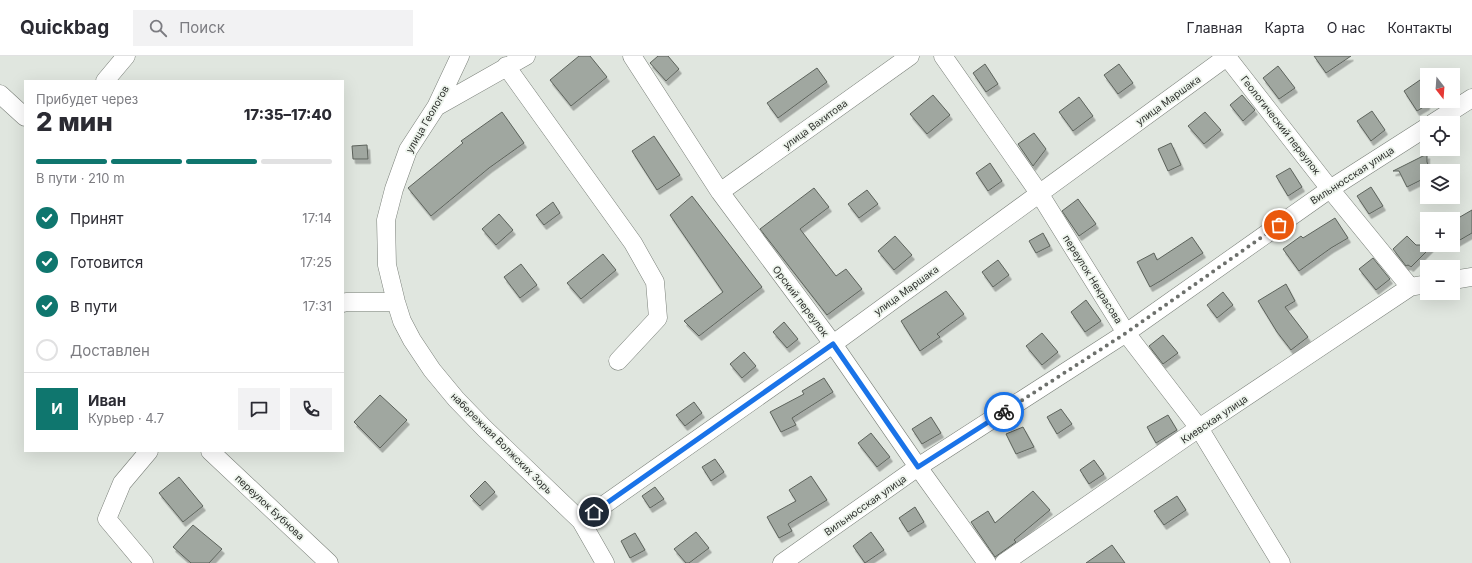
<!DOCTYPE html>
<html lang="ru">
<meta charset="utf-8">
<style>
:root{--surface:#fff;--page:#f2f2f3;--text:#2b2b33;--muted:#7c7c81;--line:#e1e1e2;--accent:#0f766e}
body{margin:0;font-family:Inter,sans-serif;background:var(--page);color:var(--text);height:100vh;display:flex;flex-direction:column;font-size:15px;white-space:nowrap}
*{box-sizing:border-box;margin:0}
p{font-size:13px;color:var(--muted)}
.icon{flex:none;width:22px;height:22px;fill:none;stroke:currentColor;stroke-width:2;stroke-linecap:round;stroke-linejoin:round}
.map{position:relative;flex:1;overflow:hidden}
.panel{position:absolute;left:24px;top:24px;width:320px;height:372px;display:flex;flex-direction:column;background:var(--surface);border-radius:0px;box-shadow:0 4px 16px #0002}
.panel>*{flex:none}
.needle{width:26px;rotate:163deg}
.fabs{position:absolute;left:1420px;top:12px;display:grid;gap:8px}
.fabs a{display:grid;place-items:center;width:40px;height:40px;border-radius:0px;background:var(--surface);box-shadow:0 4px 16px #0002;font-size:20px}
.pin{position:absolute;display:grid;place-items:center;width:34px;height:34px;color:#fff;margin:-17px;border:2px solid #fff;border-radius:50%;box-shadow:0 1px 4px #0007}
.courier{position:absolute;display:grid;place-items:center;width:40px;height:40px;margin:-20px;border:3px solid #1a73e8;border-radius:50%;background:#fff;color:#222;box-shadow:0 1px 5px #0007}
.head em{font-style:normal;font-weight:800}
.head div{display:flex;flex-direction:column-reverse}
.head{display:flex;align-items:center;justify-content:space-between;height:68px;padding:0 12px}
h1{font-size:26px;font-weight:800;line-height:30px}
.bar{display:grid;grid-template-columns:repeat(4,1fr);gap:6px 4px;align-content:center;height:48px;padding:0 12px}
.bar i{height:5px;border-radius:3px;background:var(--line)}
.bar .on{background:var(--accent)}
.bar p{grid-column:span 4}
.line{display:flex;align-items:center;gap:10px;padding:0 12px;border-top:1px solid var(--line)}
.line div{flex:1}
.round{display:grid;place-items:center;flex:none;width:42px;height:42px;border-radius:0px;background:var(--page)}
ol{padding:0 12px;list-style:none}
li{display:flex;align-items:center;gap:12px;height:44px}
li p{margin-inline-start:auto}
li .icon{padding:4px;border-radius:50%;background:var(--accent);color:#fff;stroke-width:4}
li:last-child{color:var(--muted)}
li i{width:22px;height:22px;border:2px solid var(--line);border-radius:50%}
header{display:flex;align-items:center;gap:24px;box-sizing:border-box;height:56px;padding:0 20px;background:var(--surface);border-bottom:1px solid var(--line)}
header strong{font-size:19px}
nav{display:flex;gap:22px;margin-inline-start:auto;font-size:14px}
.search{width:280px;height:36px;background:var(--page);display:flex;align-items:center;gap:10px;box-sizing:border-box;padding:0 14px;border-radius:0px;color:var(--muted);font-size:15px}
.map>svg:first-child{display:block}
.building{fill:#a0a7a0;stroke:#5d635c;filter:url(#shadow)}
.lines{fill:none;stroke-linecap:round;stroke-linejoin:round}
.minor-casing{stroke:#797f78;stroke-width:19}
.minor{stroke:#fff;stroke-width:18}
.done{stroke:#6d706c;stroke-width:4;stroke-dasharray:0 7.2}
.route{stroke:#1a73e8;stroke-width:5}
.labels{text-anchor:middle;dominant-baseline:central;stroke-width:3.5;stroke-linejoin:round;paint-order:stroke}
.street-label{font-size:10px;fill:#2f312e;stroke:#edf4ec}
</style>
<header>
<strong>Quickbag</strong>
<div class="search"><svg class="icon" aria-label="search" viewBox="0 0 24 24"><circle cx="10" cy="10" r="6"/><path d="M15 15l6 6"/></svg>Поиск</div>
<nav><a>Главная</a><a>Карта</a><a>О нас</a><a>Контакты</a></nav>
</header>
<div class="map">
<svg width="1472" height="507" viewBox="0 0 1472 507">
<defs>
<filter id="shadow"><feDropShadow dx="2.5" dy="4.5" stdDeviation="0" flood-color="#0004"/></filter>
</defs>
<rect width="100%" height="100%" fill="#e0e6df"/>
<path class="building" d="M 579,0 L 590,0 L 607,21 L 571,50 L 550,24 Z
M 658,0 L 668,0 L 679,13 L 666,25 L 650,7 Z
M 1314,0 L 1351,0 L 1326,17 Z
M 985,8 L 998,28 L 986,36 L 973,17 Z
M 1119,8 L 1133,27 L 1118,38 L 1104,19 Z
M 1278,10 L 1295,32 L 1279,43 L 1263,22 Z
M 817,12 L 827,26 L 778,62 L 767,47 Z
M 1420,24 L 1427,34 L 1427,49 L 1417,55 L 1404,35 Z
M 933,39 L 950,59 L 927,78 L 910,58 Z
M 1242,39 L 1255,54 L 1243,65 L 1230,49 Z
M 1079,41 L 1093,60 L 1073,75 L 1059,56 Z
M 1372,55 L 1385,74 L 1371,85 L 1357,65 Z
M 502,56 L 524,87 L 489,112 L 431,160 L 408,132 L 463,87 L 461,85 Z
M 1205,56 L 1221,74 L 1204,88 L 1188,70 Z
M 1034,77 L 1046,93 L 1033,110 L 1018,88 Z
M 654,80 L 680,119 L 657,134 L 632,95 Z
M 1171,87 L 1181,109 L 1168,115 L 1158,93 Z
M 367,89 L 368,103 L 353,103 L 352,90 Z
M 1427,98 L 1427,106 L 1431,115 L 1427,115 L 1427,121 L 1407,131 L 1399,115 L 1393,115 Z
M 990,107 L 1002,125 L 988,135 L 976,117 Z
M 1290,112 L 1302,131 L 1288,140 L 1276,120 Z
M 1371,131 L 1383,150 L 1369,158 L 1357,140 Z
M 814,132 L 829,151 L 800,173 L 836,220 L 846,213 L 862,233 L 827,259 L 760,173 Z
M 867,134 L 878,148 L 859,162 L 848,148 Z
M 692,140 L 762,231 L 699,280 L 684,265 L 723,236 L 670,159 Z
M 1078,143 L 1096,168 L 1079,180 L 1062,155 Z
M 553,146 L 560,157 L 544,169 L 536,159 Z
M 1472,154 L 1472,177 L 1453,188 L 1453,165 Z
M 499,158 L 513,174 L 496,189 L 482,173 Z
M 1335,162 L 1348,182 L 1331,192 L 1299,215 L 1283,193 L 1301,180 L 1303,182 Z
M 1043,177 L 1050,190 L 1036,197 L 1029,185 Z
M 895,180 L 912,199 L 894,214 L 878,195 Z
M 1407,180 L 1416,189 L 1433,189 L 1411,211 L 1408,209 L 1406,210 L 1393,193 Z
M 1192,181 L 1203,197 L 1162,224 L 1150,231 L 1137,206 L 1154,197 L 1157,204 Z
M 603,198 L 616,214 L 581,243 L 567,227 Z
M 1373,202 L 1390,223 L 1376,234 L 1359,213 Z
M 998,204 L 1009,219 L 993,231 L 982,216 Z
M 521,208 L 537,229 L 520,242 L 504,221 Z
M 1286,228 L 1295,245 L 1285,251 L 1308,281 L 1291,294 L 1277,276 L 1258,245 Z
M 946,235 L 964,258 L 937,278 L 940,281 L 920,295 L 901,265 Z
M 1223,236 L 1233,249 L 1217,262 L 1207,249 Z
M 1086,244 L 1101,265 L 1085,276 L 1071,256 Z
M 784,266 L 798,283 L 787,292 L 773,276 Z
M 1042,277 L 1058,296 L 1042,309 L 1026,290 Z
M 1163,279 L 1178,297 L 1163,308 L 1149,290 Z
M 744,296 L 756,310 L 742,322 L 730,308 Z
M 824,322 L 833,336 L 792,362 L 796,369 L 781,376 L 770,356 L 804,338 L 802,335 Z
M 380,339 L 407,364 L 380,392 L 354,366 Z
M 694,346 L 702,357 L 685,370 L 676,359 Z
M 1061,353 L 1072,368 L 1057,378 L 1047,361 Z
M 1168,359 L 1177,374 L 1156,387 L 1147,371 Z
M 931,361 L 941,377 L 922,388 L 912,373 Z
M 1023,371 L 1034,391 L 1016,398 L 1006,378 Z
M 871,377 L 890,401 L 877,411 L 858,387 Z
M 715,403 L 724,416 L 711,425 L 702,411 Z
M 1094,404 L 1104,418 L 1089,428 L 1080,414 Z
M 811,420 L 827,444 L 788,468 L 792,475 L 779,482 L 767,461 L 796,445 L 789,434 Z
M 179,421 L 203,450 L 183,466 L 159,437 Z
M 485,425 L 495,436 L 480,450 L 470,440 Z
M 655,431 L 664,443 L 650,452 L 642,440 Z
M 1033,435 L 1050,454 L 1014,484 L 1016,486 L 995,501 L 971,466 L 988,455 L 995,467 Z
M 1177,440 L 1186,454 L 1164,469 L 1154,455 Z
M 915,451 L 924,466 L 908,476 L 899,462 Z
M 193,469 L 222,493 L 209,507 L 191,507 L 173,491 Z
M 696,476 L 709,492 L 689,507 L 686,507 L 674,493 Z
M 871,476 L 884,494 L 865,507 L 853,490 Z
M 635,477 L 645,494 L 630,502 L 621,485 Z
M 1112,489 L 1125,507 L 1086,507 Z"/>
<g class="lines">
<g class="minor-casing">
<path id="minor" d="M 460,0 L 436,51 L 408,94 L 394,133 L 386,164 L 387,209 L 396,246 L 402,265 L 412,284 L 432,314 L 456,343 L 485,373 L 581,465 L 605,507
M 632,0 L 720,136 L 833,288 L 918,411 L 987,507
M 943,0 L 1039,137 L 1126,277 L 1199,372 L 1281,507
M 1227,1 L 1330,133 L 1410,231
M 506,10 L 633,187 L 655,226 L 658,262 L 618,305
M 105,25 L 126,0
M 0,38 L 25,61
M 436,51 L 526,0
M 1433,67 L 1472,42
M 720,136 L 910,0
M 1453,224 L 1472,221
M 343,247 L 346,246 L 396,246
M 210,395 L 329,507
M 581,465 L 833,288 L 1228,0
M 144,507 L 107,463 L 122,427 L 149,395
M 782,507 L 918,411 L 1126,277 L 1330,133 L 1427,71
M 1004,507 L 1199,372 L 1410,231 L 1427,228"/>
</g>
<use href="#minor" class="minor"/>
</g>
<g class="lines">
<path class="done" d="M 1004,356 L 1126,277 L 1279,169"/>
<path class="route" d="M 594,456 L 833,288 L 918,411 L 1004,356"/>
</g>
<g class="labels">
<g class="street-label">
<text transform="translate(1168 44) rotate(-36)">улица Маршака</text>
<text transform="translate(427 63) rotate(-60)">улица Геологов</text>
<text transform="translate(815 68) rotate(-36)">улица Вахитова</text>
<text transform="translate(1281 69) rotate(52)">Геологический переулок</text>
<text transform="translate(1352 119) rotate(-33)">Вильнюсская улица</text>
<text transform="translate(1093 223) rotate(58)">переулок Некрасова</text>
<text transform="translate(906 234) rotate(-36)">улица Маршака</text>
<text transform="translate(801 245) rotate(53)">Орский переулок</text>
<text transform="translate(1214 363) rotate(-34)">Киевская улица</text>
<text transform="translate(502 387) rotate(45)">набережная Волжских Зорь</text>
<text transform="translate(865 449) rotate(-35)">Вильнюсская улица</text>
<text transform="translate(270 451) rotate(43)">переулок Бубнова</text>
</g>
</g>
</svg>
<div class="fabs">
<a><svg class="needle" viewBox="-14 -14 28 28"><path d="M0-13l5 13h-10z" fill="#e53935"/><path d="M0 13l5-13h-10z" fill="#7c7c81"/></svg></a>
<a><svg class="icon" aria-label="locate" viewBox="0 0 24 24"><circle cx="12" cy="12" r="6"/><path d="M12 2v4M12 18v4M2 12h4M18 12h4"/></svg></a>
<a><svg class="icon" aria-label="layers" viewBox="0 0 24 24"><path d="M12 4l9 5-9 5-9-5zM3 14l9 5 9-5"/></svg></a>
<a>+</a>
<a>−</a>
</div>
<div class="pin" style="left:1279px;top:169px;background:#ea580c"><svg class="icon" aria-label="bag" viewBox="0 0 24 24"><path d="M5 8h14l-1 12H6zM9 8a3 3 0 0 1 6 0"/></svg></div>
<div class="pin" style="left:594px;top:456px;background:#1f2937"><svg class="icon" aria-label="home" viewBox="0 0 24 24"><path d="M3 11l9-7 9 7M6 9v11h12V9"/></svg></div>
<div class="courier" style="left:1004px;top:356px"><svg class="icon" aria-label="bike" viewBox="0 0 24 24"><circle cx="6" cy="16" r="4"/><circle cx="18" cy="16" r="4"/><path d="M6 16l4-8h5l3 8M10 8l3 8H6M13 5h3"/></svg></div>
<section class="panel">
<div class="head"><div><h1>2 мин</h1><p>Прибудет через</p></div><em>17:35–17:40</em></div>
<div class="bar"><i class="on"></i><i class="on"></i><i class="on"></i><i></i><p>В пути · 210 m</p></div>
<ol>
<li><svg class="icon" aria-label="check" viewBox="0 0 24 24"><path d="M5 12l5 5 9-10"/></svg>Принят<p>17:14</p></li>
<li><svg class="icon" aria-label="check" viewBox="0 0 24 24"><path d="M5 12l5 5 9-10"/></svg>Готовится<p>17:25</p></li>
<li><svg class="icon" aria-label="check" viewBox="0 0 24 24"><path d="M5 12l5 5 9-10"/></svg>В пути<p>17:31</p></li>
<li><i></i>Доставлен</li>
</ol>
<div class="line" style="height:72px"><b class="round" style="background:var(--accent);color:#fff">И</b><div><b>Иван</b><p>Курьер · 4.7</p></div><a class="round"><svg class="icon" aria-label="chat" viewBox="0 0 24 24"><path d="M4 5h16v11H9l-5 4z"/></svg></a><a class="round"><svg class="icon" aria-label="phone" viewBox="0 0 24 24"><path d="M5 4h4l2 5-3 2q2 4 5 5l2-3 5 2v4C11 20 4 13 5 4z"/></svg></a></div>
</section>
</div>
